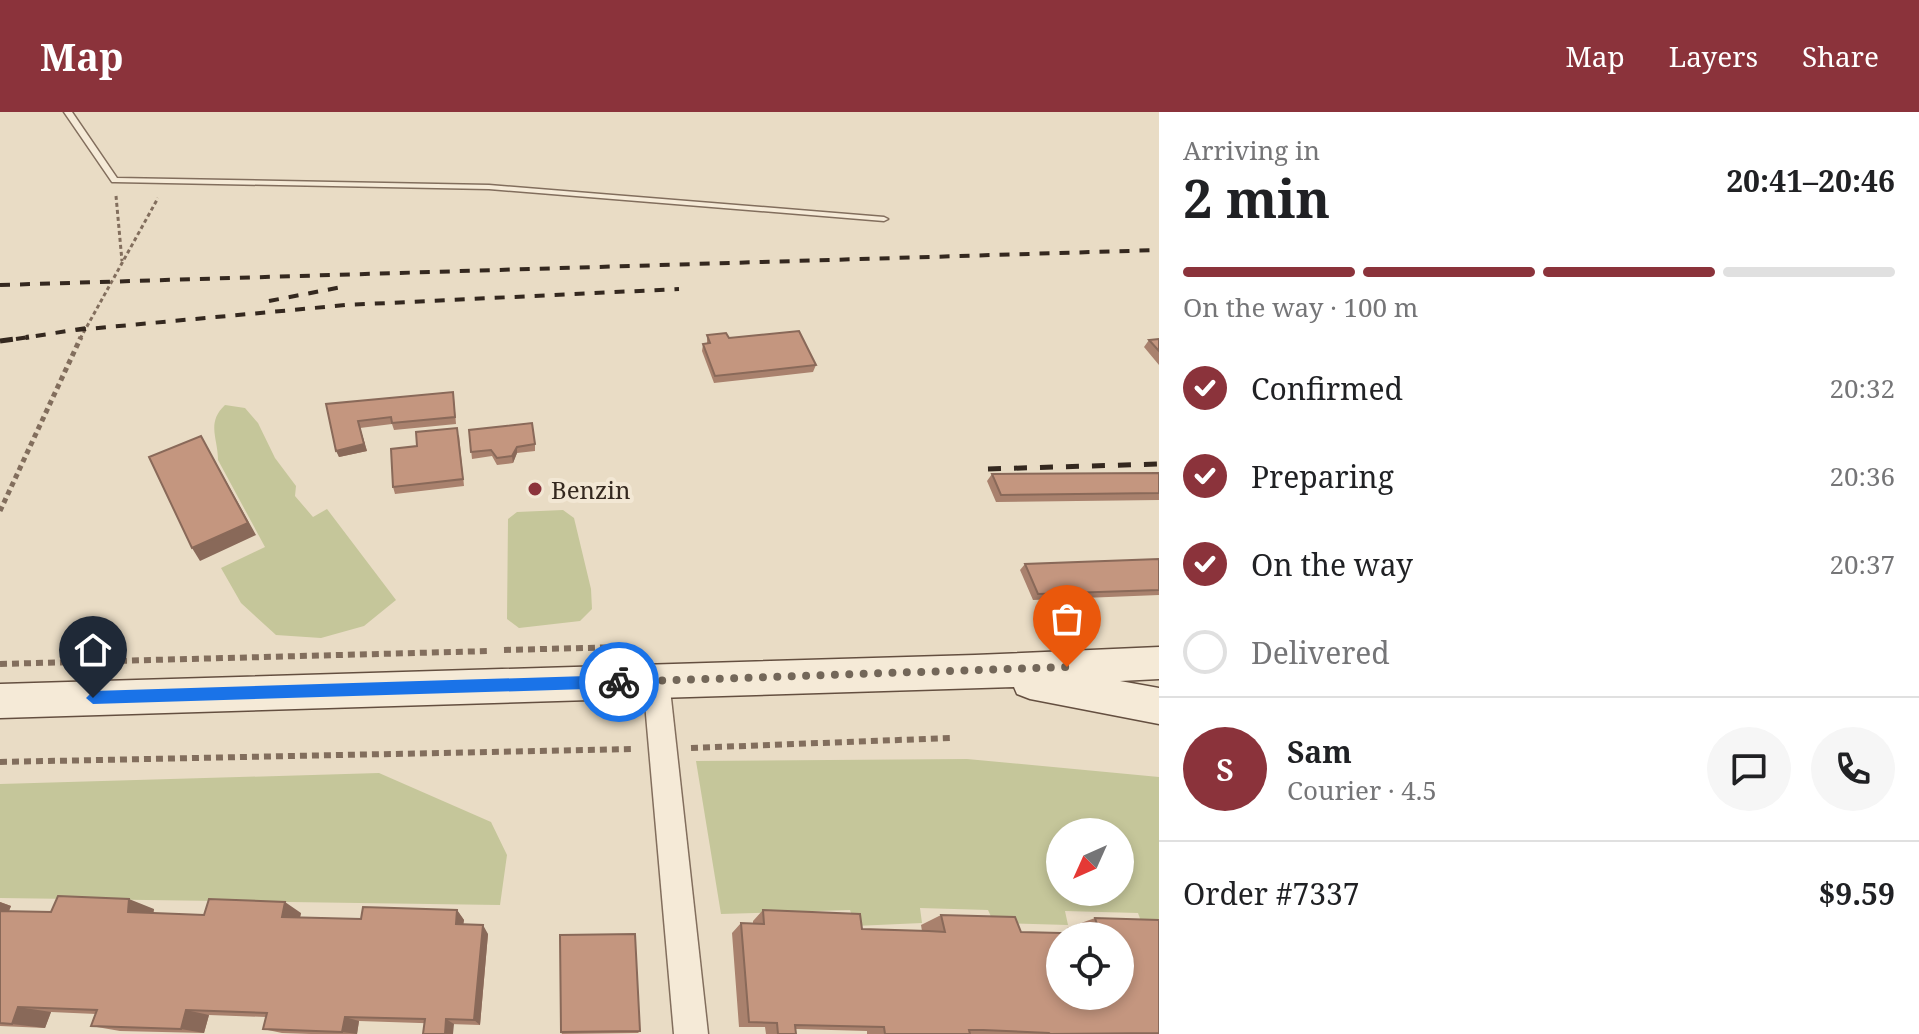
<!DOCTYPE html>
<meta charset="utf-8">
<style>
:root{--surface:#fff;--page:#f6f6f6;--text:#202124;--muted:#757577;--line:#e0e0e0;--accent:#8b333b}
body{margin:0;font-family:"Noto Serif",serif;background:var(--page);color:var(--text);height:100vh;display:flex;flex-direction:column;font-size:30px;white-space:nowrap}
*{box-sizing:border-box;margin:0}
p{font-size:26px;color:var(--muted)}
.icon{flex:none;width:44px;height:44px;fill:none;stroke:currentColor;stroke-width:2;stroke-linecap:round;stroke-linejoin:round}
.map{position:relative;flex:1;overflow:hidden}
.sheet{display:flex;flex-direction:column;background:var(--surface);width:760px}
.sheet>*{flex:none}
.needle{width:52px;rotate:225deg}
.fabs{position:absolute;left:1046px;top:706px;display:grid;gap:16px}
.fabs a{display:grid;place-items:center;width:88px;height:88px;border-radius:50%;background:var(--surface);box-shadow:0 4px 12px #0003;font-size:40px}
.pin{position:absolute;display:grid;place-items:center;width:68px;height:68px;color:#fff;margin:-82px -34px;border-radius:50% 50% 50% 0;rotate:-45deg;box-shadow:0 0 8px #0007}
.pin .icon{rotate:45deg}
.courier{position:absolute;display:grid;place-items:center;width:80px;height:80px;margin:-40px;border:6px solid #1a73e8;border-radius:50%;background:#fff;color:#222;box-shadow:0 2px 10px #0007}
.summary em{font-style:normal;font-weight:700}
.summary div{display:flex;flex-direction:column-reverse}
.summary{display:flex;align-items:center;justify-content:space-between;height:136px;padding:0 24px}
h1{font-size:52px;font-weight:700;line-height:60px}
.bar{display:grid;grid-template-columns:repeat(4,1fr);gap:12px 8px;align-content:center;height:96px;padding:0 24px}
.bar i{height:10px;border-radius:6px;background:var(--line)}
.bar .active{background:var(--accent)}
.bar p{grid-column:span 4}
.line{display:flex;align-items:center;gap:20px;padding:0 24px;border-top:2px solid var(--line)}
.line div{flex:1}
.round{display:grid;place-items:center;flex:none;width:84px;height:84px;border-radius:42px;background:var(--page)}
ol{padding:0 24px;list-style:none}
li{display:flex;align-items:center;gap:24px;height:88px}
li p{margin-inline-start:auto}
li .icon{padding:8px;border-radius:50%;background:var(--accent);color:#fff;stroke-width:4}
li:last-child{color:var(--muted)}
li i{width:44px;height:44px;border:4px solid var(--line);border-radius:50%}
header{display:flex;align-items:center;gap:48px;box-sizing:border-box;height:112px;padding:0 40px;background:var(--accent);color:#fff}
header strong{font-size:38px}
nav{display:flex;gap:44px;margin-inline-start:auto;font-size:28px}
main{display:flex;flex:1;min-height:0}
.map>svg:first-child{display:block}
.green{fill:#c5c69a;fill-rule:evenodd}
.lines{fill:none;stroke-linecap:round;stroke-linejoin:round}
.lane-casing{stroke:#826e5d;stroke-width:3}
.street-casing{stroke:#826e5d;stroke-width:3}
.secondary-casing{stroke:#644f40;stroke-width:3}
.path-far2{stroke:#826e5d;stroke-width:3;stroke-dasharray:4 3;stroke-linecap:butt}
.path-far1{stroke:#826e5d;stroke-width:5;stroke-dasharray:5 4;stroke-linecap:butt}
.path{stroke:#826e5d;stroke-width:6;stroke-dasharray:7 5;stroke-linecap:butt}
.lane{fill:#f5ead7;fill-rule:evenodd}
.street{fill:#f5ead7;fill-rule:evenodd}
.secondary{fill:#f5ead7;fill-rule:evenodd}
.rail-far1{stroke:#34281f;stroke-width:4;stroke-dasharray:10 10;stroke-linecap:butt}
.rail{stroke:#34281f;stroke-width:5;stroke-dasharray:13 13;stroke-linecap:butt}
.wall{fill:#a9816d}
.shaded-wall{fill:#896959}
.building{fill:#c4967f;stroke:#896959;stroke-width:2;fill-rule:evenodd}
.route{fill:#1a73e8}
.done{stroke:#736759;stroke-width:8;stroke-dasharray:0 14.4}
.poi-dot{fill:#8b333b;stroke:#f2e7d4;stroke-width:3}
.labels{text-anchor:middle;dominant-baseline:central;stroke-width:8;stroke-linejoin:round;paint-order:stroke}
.poi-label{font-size:24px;fill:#34281f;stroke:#f2e7d4;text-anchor:start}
</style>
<header>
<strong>Map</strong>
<nav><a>Map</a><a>Layers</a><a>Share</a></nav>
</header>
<main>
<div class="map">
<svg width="1159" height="922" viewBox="0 0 1159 922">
<rect width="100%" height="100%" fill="#e9dcc5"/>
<path class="green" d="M 225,293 L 245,296 L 258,311 L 275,346 L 296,374 L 295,384 L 313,405 L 327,397 L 396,488 L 364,514 L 321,526 L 276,523 L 241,491 L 221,456 L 265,435 L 218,348 C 218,326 206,311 225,293 Z
M 563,398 L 574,406 L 591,477 L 592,497 L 580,509 L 519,516 L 507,507 L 508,407 L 517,400 Z
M 967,647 L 1159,665 L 1159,816 L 1143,815 L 1138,801 L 1065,799 L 1068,813 L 994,811 L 988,798 L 920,796 L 922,811 L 855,814 L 850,798 L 721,802 L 696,649 ZM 1060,720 L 1120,720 L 1120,780 L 1060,780 Z
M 379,661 L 491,710 L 507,743 L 500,793 L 0,786 L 0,672 Z"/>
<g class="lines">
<g class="lane-casing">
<path id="lane" d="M 64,0 L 72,0 L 117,66 L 489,73 L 884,105 L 888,107 L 884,109 L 489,77 L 115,70 L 112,70 Z"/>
</g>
<g class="street-casing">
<path id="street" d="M 656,556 L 665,560 L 669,568 L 708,922 L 674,922 L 643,568 L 647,560 Z"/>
</g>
<g class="secondary-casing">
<path id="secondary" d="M 1159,535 L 1159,567 L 1120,569 L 1159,576 L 1159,612 L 1030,587 L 1017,582 L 1014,575 L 0,606 L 0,572 L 975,543 Z"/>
</g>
<path class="path-far2" d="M 116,84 L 122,149
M 80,227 L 158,86"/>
<path class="path-far1" d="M 0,399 L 81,225"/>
<path class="path" d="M 504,538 L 623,535
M 0,552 L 490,539
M 691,636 L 950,626
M 0,650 L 634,637"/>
<use href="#lane" class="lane"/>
<use href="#street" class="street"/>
<use href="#secondary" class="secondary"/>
<path class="rail-far1" d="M 0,173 L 1159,138
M 269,189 L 347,174
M 76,218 L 346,193 L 679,177
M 16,227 L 87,216"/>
<path class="rail" d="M 0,229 L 29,225
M 988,357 L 1159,352"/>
</g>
<path class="wall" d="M 707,223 L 729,226 L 816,253 L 813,260 L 714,271 L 702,239 L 703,232 L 707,232 Z
M 1159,227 L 1159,253 L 1144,235 L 1149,228 Z
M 454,287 L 456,312 L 394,318 L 392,312 L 360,316 L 367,339 L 339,345 L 326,292 Z
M 469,318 L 535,332 L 535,339 L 517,341 L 513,351 L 497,353 L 492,344 L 472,347 Z
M 459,323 L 464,374 L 395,382 L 393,375 Z
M 1159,361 L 1159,388 L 996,390 L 987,369 L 992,362 Z
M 1159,447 L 1159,483 L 1033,488 L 1020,458 L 1025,452 Z
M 0,790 L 11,794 L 9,799 L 51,800 L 154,797 L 153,801 L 204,803 L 301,801 L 300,805 L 361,807 L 457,798 L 464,808 L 463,812 L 488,822 L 480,913 L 359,909 L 357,922 L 311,922 L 282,921 L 263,917 L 266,905 L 209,903 L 204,921 L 120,919 L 91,914 L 96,902 L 51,900 L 45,916 L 0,914 Z
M 763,798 L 862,817 L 922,819 L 921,813 L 941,803 L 1021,820 L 1068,821 L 1067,816 L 1095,806 L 1159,808 L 1159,922 L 867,922 L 867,919 L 796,917 L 796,922 L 766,922 L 765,915 L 739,915 L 732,821 L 741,811 L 753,812 L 753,809 Z
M 640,919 L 638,921 L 562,922 L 561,920 Z"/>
<path class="shaded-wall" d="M 358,309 L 367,339 L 339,345 L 336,339 Z
M 201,324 L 256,423 L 200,449 L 192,436 Z
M 517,335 L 517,341 L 513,351 L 512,344 Z
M 129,787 L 154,797 L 152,810 L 128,800 Z
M 0,790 L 11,794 L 5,808 L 0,807 Z
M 285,790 L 301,801 L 298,815 L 282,805 Z
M 457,798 L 464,808 L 462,821 L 456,812 Z
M 483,813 L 488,822 L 480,913 L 474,908 Z
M 18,895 L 51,900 L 45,916 L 12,912 Z
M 186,898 L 209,903 L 204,921 L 181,917 Z
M 345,905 L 359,909 L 357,922 L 342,920 Z
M 446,907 L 454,912 L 453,922 L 445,922 Z"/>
<path class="building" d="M 799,219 L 816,253 L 715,264 L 703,232 L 710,231 L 707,223 L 726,221 L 729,226 Z
M 1159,227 L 1159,239 L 1149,228 Z
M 453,280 L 455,305 L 392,311 L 391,305 L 358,309 L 364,332 L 336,339 L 326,292 Z
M 532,311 L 535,332 L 517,335 L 512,344 L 497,346 L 491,338 L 471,340 L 469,318 Z
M 457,316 L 463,367 L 393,375 L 391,337 L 417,334 L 416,320 Z
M 201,324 L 248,411 L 192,436 L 149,345 Z
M 1159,361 L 1159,381 L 1001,383 L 992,362 Z
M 1159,447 L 1159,478 L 1038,482 L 1025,452 Z
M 58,784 L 129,787 L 128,800 L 204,803 L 209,787 L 285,790 L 282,805 L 361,807 L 363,795 L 457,798 L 456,812 L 483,813 L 474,908 L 446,907 L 445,922 L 423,922 L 425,907 L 345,905 L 342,920 L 263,917 L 267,901 L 186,898 L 181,917 L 91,914 L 97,898 L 18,895 L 12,912 L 0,911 L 0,799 L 51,800 Z
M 763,798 L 860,802 L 862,817 L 928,819 L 945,820 L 941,803 L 1015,805 L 1021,820 L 1100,822 L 1095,806 L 1159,808 L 1159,921 L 1050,922 L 1049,921 L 983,918 L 969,918 L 970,922 L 885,922 L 884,915 L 795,913 L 796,922 L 778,922 L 777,911 L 749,910 L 741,811 L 764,812 ZM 1060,824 L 1120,824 L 1120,884 L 1060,884 Z
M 635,822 L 640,919 L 561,920 L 560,823 Z"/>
<path class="route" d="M 619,563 L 627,570 L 619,576 L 93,592 L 86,586 L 93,579 Z"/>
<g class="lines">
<path class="done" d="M 619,570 L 1067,555"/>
</g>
<circle class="poi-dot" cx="535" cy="377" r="8"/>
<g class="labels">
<g class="poi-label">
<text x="551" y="377">Benzin</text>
</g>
</g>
</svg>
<div class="fabs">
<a><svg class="needle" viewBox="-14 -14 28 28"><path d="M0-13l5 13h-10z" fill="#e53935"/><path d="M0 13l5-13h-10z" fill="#757577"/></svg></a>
<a><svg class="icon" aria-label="locate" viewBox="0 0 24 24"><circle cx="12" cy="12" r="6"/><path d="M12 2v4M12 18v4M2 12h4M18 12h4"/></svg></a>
</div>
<div class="pin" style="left:1067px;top:555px;background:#ea580c"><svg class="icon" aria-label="bag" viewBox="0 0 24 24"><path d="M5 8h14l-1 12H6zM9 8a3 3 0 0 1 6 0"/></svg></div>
<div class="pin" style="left:93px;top:586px;background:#1f2937"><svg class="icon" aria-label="home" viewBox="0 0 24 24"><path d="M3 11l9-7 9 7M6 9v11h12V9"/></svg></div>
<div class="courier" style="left:619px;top:570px"><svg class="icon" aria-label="bike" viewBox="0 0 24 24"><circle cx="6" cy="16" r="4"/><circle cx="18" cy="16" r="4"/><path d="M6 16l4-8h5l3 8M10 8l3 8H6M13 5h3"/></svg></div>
</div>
<section class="sheet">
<div class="summary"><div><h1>2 min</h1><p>Arriving in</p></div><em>20:41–20:46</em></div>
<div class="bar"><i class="active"></i><i class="active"></i><i class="active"></i><i></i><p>On the way · 100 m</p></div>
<ol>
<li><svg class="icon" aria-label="check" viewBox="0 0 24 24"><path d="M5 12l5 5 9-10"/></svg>Confirmed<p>20:32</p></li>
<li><svg class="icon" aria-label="check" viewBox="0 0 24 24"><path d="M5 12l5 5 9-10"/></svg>Preparing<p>20:36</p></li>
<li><svg class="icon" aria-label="check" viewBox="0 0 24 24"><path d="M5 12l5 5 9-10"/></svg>On the way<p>20:37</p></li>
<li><i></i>Delivered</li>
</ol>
<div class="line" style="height:144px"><b class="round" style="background:var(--accent);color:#fff">S</b><div><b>Sam</b><p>Courier · 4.5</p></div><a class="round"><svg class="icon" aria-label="chat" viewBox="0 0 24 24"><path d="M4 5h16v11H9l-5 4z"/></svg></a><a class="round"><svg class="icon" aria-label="phone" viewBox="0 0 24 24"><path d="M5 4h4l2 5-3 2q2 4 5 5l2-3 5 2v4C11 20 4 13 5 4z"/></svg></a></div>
<div class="line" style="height:104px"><div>Order #7337</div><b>$9.59</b></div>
</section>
</main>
